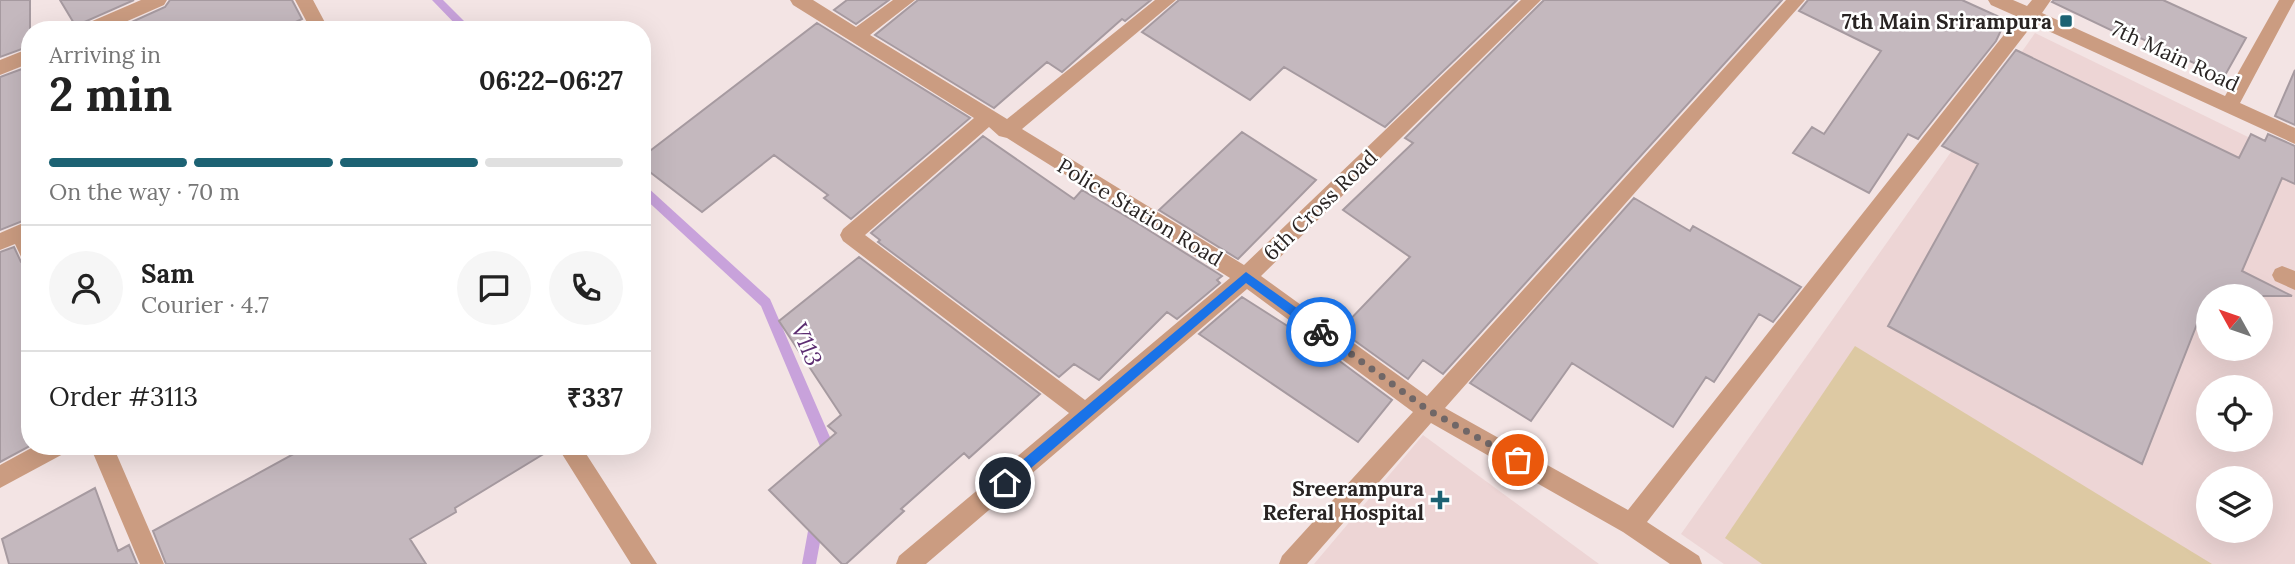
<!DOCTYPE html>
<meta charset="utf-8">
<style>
:root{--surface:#fff;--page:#f6f6f6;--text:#222;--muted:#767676;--line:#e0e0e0;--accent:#1c6273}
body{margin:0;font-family:Lora,serif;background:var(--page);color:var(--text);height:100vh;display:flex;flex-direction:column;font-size:26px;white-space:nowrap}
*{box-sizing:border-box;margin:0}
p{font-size:23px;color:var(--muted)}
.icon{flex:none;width:38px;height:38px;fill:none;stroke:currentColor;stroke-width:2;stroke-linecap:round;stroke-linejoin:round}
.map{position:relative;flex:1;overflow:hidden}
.sheet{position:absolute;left:21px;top:21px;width:630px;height:434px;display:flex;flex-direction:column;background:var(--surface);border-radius:28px;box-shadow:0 7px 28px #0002}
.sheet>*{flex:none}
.needle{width:46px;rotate:310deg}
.fabs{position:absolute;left:2196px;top:284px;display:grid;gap:14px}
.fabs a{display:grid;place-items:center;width:77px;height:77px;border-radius:50%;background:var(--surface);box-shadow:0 7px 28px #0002;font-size:35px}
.pin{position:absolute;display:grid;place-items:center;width:60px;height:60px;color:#fff;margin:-30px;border:4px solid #fff;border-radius:50%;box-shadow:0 2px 7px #0007}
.courier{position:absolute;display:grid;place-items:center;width:70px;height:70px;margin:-35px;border:5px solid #1a73e8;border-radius:50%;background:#fff;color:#222;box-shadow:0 2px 9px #0007}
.head em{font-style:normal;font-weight:700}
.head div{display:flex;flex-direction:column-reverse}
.head{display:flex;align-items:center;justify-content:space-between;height:119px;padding:0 28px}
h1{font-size:46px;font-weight:700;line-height:52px}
.bar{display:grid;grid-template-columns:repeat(4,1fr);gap:10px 7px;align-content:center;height:84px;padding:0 28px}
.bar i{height:9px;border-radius:5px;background:var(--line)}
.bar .active{background:var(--accent)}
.bar p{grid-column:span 4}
.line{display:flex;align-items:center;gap:18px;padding:0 28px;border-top:2px solid var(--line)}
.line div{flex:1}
.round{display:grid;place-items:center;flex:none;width:74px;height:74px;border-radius:37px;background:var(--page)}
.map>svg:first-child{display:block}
.built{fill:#edd5d5;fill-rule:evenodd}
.green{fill:#ddc9a3}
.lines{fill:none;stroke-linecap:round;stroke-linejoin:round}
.stream{fill:#c8a2db;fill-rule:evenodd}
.building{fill:#c4b8be;stroke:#a69aa0;stroke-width:2}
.minor{fill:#cb9c81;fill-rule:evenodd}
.route{fill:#1a73e8}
.done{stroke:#706767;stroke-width:7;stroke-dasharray:0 12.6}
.poi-dot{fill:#1c6273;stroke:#fff;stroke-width:2.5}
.labels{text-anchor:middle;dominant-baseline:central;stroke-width:5;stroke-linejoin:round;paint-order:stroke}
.poi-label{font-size:21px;font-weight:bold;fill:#292423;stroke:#fff;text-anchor:end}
.street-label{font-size:21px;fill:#292423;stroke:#fff}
.water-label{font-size:23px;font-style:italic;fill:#5c2d71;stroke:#fff}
</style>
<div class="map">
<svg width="2295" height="564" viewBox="0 0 2295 564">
<rect width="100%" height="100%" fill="#f3e4e4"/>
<path class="built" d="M 2035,33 L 2295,160 L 2295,564 L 1724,564 L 1681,534 ZM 2208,296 L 2261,296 L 2261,348 L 2208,348 ZM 2208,387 L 2261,387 L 2261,439 L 2208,439 ZM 2208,478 L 2261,478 L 2261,530 L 2208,530 Z
M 1423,435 L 1599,564 L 1314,564 Z"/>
<path class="green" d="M 1855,346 L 2212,564 L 1762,564 L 1725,538 Z"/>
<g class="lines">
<path class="stream" d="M 432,0 L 443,0 L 473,30 L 461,30 Z
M 642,184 L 646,186 L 770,299 L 836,451 L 833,462 L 828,464 L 823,462 L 821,458 L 822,451 L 761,306 L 642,196 Z
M 817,514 L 822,515 L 824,520 L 816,564 L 802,564 L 810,520 L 812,515 Z"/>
</g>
<path class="building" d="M 0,0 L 30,0 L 30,46 L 0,57 Z
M 60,0 L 134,0 L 82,23 L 78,30 Z
M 170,0 L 292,0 L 302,19 L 279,30 L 114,30 L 165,7 Z
M 847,0 L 889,0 L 856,24 L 834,10 Z
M 918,0 L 1151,0 L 1125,21 L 1122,19 L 1062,72 L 1047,62 L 994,108 L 875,35 Z
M 1179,0 L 1517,0 L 1385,127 L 1284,67 L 1250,100 L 1142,32 Z
M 1544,0 L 1782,0 L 1443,374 L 1423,360 L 1408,379 L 1340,330 L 1410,257 L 1343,210 L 1413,143 L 1405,138 Z
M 1808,0 L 1962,0 L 2006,20 L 1996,41 L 1921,135 L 1918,139 L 1908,134 L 1869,193 L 1793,153 L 1812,127 L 1824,134 L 1881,51 L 1799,11 Z
M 2054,0 L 2163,0 L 2246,38 L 2224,77 L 2121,29 L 2119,34 L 2052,2 Z
M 817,23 L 970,118 L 851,219 L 824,198 L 828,195 L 774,155 L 702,212 L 642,166 L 642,157 Z
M 2016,50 L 2239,158 L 2251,134 L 2265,141 L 2268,134 L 2295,146 L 2295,184 L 2282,178 L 2242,271 L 2292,296 L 2208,296 L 2142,464 L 1888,326 L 1978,164 L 1942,146 Z
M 30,66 L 30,218 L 0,230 L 0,77 Z
M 2295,70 L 2295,125 L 2275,116 Z
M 1242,132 L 1316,180 L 1238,259 L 1159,210 Z
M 983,136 L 1074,199 L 1082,190 L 1142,226 L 1222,276 L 1217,280 L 1220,283 L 1177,319 L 1167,312 L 1099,380 L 1074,364 L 1059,377 L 878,242 L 880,240 L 871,233 Z
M 1634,198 L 1690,231 L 1693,226 L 1801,287 L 1773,322 L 1759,314 L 1714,382 L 1706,377 L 1673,427 L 1572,363 L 1531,421 L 1470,383 Z
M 14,247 L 21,262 L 30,265 L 30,446 L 0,462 L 0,252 Z
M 859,257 L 1040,394 L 969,458 L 964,453 L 901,509 L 904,511 L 846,564 L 842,564 L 769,490 L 836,433 L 828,426 L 841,415 L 779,321 Z
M 1242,297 L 1322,348 L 1392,400 L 1358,442 L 1199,334 Z
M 308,446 L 555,446 L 555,447 L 455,508 L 456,512 L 410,539 L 426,564 L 166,564 L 153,531 Z
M 95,488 L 118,551 L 129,545 L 137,564 L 9,564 L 2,539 Z"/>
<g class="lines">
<path class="minor" d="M 141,0 L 167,0 L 164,5 L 107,30 L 80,30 L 83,25 Z
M 295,0 L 313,0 L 329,30 L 311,30 Z
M 790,0 L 813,0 L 856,27 L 893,0 L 915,0 L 870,35 L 1007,119 L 1155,0 L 1176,0 L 1022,129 L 1244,265 L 1521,0 L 1541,0 L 1261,276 L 1427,396 L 1786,0 L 1805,0 L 1445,408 L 1628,510 L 2018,17 L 1991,5 L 1988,0 L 2013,0 L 2027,6 L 2032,0 L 2051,0 L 2042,13 L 2225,96 L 2279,0 L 2295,0 L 2240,103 L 2295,128 L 2295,144 L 2033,24 L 1647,522 L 1699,556 L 1702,564 L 1670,564 L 1623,532 L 1431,423 L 1307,564 L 1279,564 L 1282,556 L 1413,412 L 1247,289 L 926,564 L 896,564 L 899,556 L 1069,413 L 843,241 L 840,235 L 843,229 L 974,118 L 793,5 ZM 989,127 L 999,136 L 1007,138 L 1230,278 L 1085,400 L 865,235 Z
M 30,48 L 30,63 L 0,75 L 0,60 Z
M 30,220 L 30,263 L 23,261 L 15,244 L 0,250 L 0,233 Z
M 2282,266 L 2295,271 L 2295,290 L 2275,281 L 2272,275 L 2275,269 Z
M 35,446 L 68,446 L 65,453 L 0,488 L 0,465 Z
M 90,446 L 113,446 L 164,564 L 140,564 Z
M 557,446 L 581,446 L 657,564 L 631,564 Z"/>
</g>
<path class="route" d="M 1246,272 L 1325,328 L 1325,335 L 1317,335 L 1246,283 L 1009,487 L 1000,487 L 1000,479 Z"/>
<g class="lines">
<path class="done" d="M 1321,332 L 1428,410 L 1518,460"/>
</g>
<g class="poi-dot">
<rect x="2059" y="14" width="14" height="14" rx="3.5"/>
<path d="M1436.5 489.5h7v7h7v7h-7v7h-7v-7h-7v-7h7z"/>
</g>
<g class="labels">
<g class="poi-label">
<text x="2052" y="21">7th Main Srirampura</text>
<text x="1424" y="488">Sreerampura<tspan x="1424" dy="24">Referal Hospital</tspan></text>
</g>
<g class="street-label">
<text transform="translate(2175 56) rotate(25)">7th Main Road</text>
<text transform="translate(1320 205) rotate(-44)">6th Cross Road</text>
<text transform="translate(1140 212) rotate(31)">Police Station Road</text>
</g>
<g class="water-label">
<text transform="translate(807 344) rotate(67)">V113</text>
</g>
</g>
</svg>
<div class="fabs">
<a><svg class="needle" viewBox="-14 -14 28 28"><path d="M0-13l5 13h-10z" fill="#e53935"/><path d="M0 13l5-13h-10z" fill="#767676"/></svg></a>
<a><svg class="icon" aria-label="locate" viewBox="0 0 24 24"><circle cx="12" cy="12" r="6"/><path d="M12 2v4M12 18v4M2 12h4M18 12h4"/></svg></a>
<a><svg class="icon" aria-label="layers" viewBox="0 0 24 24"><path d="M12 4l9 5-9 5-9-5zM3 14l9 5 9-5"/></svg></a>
</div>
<div class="pin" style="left:1518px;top:460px;background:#ea580c"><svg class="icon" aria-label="bag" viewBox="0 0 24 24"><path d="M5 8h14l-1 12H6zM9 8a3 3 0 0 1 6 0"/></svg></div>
<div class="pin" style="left:1005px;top:483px;background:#1f2937"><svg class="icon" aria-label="home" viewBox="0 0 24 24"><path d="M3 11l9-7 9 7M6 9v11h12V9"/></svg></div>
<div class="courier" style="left:1321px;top:332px"><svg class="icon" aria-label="bike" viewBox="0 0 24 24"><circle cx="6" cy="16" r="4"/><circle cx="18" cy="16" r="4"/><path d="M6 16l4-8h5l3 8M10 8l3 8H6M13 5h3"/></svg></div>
<section class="sheet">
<div class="head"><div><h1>2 min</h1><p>Arriving in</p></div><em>06:22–06:27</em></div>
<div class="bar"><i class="active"></i><i class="active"></i><i class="active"></i><i></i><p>On the way · 70 m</p></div>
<div class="line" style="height:126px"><a class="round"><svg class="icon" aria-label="person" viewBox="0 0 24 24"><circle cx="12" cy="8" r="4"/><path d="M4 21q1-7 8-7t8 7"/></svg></a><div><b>Sam</b><p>Courier · 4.7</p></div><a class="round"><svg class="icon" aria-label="chat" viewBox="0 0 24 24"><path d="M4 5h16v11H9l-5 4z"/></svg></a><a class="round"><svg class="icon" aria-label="phone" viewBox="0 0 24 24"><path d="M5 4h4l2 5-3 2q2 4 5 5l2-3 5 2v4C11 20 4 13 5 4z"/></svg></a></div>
<div class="line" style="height:91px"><div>Order #3113</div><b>₹337</b></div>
</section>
</div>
